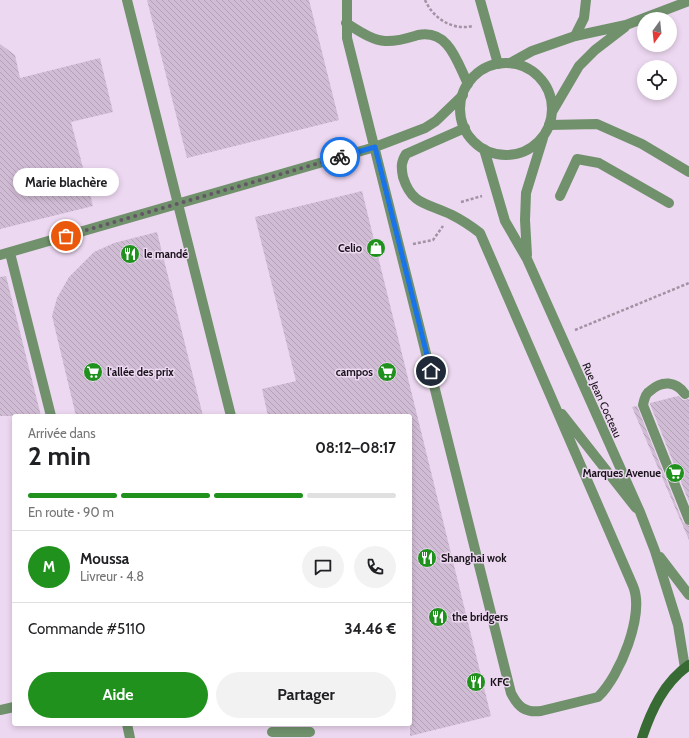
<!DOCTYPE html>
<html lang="fr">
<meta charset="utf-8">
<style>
:root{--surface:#fff;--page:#f2f2f2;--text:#202124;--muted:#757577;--line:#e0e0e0;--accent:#1f911c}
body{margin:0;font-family:Cabin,sans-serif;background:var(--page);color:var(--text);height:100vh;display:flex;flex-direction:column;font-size:15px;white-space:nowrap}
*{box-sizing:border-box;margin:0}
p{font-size:13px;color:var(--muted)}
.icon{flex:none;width:22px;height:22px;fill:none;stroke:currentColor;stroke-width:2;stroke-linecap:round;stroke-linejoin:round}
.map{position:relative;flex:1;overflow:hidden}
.panel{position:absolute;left:12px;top:414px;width:400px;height:312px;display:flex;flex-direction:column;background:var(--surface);border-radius:4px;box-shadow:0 2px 6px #0003}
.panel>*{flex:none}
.needle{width:26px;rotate:195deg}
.fabs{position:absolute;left:637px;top:12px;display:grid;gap:8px}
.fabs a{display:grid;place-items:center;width:40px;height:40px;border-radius:50%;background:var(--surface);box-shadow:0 2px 6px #0003;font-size:20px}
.pin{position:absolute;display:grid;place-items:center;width:34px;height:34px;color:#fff;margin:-17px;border:2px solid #fff;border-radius:50%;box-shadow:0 1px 4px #0007}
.courier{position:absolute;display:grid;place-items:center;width:40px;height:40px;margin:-20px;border:3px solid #1a73e8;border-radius:50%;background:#fff;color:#222;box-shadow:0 1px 5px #0007}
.bubble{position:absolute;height:28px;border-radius:14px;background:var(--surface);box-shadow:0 2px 6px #0003;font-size:13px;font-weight:700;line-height:28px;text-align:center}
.summary em{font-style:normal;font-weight:700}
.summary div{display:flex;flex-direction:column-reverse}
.summary{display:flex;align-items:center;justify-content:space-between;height:68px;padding:0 16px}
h1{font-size:26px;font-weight:700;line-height:30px}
.bar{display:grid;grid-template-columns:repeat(4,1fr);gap:6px 4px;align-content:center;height:48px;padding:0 16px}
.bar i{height:5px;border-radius:3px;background:var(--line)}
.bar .current{background:var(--accent)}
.bar p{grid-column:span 4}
.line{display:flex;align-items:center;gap:10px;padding:0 16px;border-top:1px solid var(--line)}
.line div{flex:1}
.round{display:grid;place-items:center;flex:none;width:42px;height:42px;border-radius:21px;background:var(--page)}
.action{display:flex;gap:8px;margin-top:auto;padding:8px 16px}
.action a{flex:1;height:46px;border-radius:24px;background:var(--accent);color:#fff;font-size:16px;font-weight:700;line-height:46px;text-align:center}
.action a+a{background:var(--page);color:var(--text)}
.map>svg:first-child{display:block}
.building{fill:url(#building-back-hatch)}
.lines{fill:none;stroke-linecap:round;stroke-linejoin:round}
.path{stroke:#a292a4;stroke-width:2.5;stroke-dasharray:3 2;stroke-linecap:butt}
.service{stroke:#70916c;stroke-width:10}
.tertiary{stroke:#70916c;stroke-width:10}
.secondary{stroke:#386a34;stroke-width:10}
.done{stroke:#635765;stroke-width:4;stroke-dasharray:0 7.2}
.route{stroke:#1a73e8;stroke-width:5}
.labels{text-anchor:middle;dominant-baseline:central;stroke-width:3;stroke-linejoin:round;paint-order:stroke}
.poi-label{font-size:11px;font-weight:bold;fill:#19121a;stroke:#edd8f1;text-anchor:start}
.street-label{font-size:11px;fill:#19121a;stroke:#edd8f1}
</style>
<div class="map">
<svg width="689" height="738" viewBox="0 0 689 738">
<defs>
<pattern id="building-back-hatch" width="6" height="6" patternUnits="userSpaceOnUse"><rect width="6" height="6" fill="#d1bcd5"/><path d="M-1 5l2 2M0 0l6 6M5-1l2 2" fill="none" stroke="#b3a1b6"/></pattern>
</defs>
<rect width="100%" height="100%" fill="#edd8f1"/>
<path class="building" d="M 147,0 L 309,0 L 339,120 L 187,158 Z
M 0,44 L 15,55 L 20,78 L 100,58 L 113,112 L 71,122 L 93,206 L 0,229 Z
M 362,191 L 491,716 L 410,736 L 410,416 L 268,416 L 262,389 L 296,381 L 255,217 Z
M 157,232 L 203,416 L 76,416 L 52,316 L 57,298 L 69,277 L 94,252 L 114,243 Z
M 6,276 L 41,416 L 0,416 L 0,277 Z
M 678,396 L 683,400 L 689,399 L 689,502 L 650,404 L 650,403 Z
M 637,406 L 683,522 L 689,526 L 689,540 L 632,407 Z"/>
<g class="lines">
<path class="path" d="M 425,0 C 433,18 452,31 473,26
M 461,202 L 482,196
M 413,244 L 433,240 L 443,226
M 575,330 L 689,283"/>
<path class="service" d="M 127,0 L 231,416
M 347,0 L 347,38 L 511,693 C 518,707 525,713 541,711 L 598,697 C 620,676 645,614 633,586 L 480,233 C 471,226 462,220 452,215 C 428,203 412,206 403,177 C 401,167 401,162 406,154 L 465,128
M 480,0 L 498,64
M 346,23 C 358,30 371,40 385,41 C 396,42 408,38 418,35 C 449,29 457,62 468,84
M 575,36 L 584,18 L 586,0
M 549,125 L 597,124 L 642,144 L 689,172
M 560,196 L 577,159 L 599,163 L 669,203
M 10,253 L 51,416
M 0,255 L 375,147 L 425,128 L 436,121 L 463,95
M 685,394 C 676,381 662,380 650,391 C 646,393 644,400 643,405 L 689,520
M 562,414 L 636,508
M 0,710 L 14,707
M 127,724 L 130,738
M 272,732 L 310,732"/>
<path class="tertiary" d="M 510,63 L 532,51 L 575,36 L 626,25 L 689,1
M460 109a46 46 0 1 1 92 0a46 46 0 1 1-92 0Z
M 552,112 L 579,66 L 595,50 L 625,27
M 484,149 L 505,221 L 527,259 L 640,512 L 655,551 L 678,625 L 685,668
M 527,255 L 525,220 L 526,193 L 543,138
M 660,557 L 689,595"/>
<path class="secondary" d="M 642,738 C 651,711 664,682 689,665"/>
</g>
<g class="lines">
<path class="done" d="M 66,236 L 340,157"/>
<path class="route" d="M 340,157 L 375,147 L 431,371"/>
</g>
<defs>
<g id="shop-disc" transform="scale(1)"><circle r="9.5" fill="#1f911c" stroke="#edd8f1"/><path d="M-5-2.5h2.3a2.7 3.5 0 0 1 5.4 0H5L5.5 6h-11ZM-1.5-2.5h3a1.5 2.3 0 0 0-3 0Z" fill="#fff"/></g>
<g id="restaurant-disc" transform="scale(1)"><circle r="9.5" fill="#1f911c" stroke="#edd8f1"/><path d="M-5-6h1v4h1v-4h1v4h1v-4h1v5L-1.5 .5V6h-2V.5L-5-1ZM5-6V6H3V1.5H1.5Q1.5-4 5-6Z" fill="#fff"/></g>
<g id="supermarket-disc" transform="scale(1)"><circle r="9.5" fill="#1f911c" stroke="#edd8f1"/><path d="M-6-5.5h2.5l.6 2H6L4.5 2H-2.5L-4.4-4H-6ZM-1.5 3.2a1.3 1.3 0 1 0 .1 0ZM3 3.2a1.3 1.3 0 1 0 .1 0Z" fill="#fff"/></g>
</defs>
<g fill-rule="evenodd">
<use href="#shop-disc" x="376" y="248"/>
<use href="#restaurant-disc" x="130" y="254"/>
<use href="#supermarket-disc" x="93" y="372"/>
<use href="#supermarket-disc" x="387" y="372"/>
<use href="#supermarket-disc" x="675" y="473"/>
<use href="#restaurant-disc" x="427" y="558"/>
<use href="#restaurant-disc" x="438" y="617"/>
<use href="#restaurant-disc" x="476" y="682"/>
</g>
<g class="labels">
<g class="poi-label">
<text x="362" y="248" text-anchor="end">Celio</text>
<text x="144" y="254">le mandé</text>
<text x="107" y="372">l'allée des prix</text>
<text x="373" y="372" text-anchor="end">campos</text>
<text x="661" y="473" text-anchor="end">Marques Avenue</text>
<text x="441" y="558">Shanghai wok</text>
<text x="452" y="617">the bridgers</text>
<text x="490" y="682">KFC</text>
</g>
<g class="street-label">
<text transform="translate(602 400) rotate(66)">Rue Jean Cocteau</text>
</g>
</g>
</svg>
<div class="fabs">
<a><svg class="needle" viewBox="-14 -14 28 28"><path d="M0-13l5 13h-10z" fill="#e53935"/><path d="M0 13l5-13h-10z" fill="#757577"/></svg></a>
<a><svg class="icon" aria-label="locate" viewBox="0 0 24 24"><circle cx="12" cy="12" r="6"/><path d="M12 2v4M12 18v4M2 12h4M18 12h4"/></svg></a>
</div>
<div class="pin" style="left:66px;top:236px;background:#ea580c"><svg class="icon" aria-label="bag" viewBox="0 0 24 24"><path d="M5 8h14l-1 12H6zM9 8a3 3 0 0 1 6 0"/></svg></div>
<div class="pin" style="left:431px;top:371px;background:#1f2937"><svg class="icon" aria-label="home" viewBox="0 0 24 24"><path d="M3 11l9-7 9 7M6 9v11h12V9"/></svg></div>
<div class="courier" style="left:340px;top:157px"><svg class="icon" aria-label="bike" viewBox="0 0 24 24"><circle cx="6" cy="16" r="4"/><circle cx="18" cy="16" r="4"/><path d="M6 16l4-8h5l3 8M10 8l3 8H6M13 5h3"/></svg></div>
<div class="bubble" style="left:13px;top:168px;width:106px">Marie blachère</div>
<section class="panel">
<div class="summary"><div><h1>2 min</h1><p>Arrivée dans</p></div><em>08:12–08:17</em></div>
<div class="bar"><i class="current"></i><i class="current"></i><i class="current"></i><i></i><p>En route · 90 m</p></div>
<div class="line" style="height:72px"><b class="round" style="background:var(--accent);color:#fff">M</b><div><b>Moussa</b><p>Livreur · 4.8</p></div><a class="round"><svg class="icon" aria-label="chat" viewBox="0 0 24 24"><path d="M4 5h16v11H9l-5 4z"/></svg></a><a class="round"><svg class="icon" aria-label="phone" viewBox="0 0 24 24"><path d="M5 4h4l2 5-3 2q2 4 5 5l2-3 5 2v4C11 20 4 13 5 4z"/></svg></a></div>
<div class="line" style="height:52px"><div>Commande #5110</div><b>34.46 €</b></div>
<div class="action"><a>Aide</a><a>Partager</a></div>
</section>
</div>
